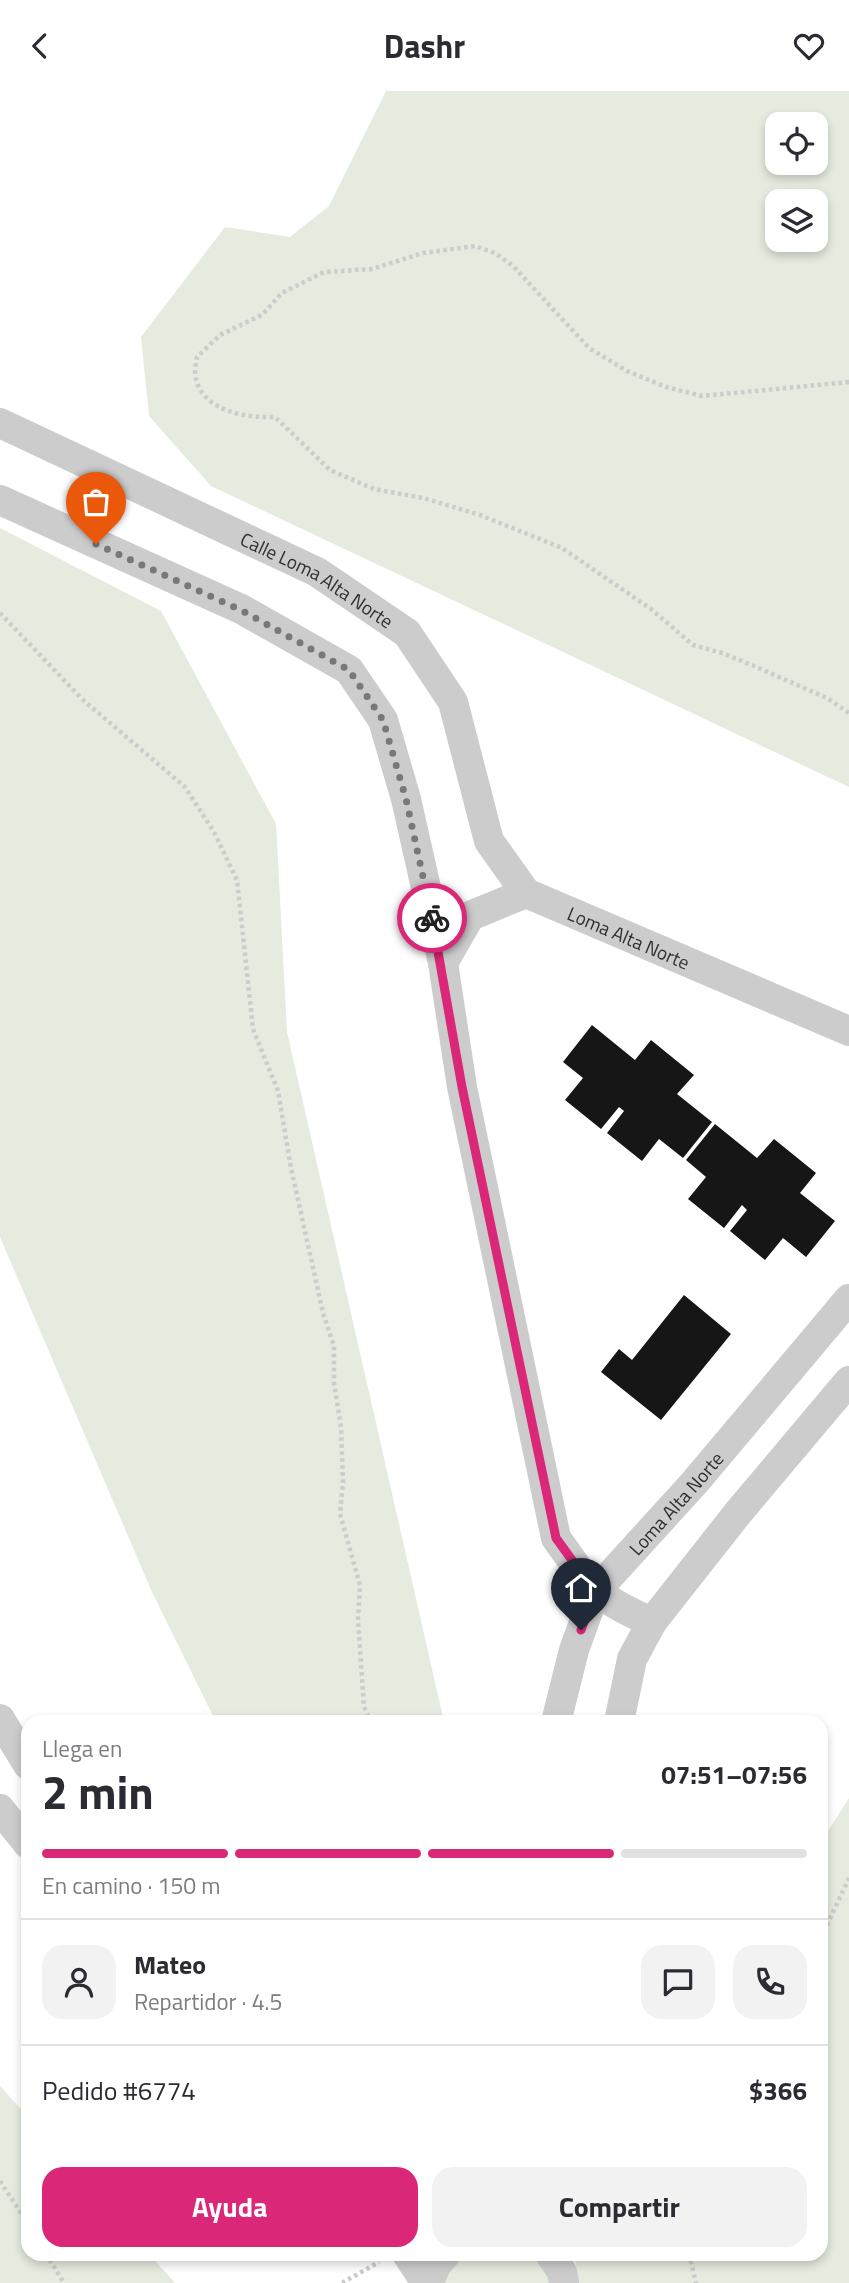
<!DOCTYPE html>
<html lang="es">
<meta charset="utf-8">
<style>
:root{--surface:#fff;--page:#f2f2f3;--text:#2b2b33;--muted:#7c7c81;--line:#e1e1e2;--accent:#db2777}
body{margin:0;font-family:"Titillium Web",sans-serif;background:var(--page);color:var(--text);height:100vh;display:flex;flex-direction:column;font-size:26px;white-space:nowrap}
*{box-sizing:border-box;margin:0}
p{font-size:23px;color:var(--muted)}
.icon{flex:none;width:38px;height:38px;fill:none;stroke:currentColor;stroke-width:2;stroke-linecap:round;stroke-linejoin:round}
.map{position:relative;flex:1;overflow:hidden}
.side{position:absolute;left:21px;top:1624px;width:807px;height:546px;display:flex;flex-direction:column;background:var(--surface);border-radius:21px;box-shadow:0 4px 10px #0003}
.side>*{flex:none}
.tools{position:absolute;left:765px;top:21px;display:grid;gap:14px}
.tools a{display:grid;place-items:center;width:63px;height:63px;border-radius:14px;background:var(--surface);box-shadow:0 4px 10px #0003;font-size:35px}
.pin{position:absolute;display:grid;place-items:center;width:60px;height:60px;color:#fff;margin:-72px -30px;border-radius:50% 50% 50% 0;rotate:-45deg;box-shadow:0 0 7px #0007}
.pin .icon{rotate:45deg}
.courier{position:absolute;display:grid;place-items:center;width:70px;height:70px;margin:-35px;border:5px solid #db2777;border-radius:50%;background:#fff;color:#222;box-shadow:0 2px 9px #0007}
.summary em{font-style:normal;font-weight:700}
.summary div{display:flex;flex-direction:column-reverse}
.summary{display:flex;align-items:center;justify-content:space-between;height:119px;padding:0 21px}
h1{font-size:46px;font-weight:700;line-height:52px}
.bar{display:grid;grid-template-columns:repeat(4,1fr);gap:10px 7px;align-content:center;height:84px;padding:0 21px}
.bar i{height:9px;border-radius:5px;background:var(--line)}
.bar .selected{background:var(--accent)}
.bar p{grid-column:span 4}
.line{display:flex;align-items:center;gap:18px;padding:0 21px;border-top:2px solid var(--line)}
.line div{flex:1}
.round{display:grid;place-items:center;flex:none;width:74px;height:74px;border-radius:21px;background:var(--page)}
.cta{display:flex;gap:14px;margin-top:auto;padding:14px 21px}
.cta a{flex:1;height:80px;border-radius:21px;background:var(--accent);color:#fff;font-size:28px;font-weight:700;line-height:80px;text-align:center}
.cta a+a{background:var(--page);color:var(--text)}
header{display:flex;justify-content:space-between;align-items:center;height:91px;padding:0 21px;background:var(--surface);font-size:32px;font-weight:700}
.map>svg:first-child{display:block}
.green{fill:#e5ebde;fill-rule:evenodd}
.building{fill:#161616}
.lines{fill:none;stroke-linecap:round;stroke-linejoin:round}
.path{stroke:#ccc;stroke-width:4.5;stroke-dasharray:3.5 3.5;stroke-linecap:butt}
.street{stroke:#ccc;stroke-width:30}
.done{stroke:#787878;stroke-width:7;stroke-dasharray:0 12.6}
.route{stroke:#db2777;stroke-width:9}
.labels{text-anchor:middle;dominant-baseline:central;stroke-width:7;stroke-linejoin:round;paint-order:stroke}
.street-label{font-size:19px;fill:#2f2f2f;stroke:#fff}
</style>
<header><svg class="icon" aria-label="back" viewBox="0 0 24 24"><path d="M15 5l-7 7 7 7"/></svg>Dashr<svg class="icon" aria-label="heart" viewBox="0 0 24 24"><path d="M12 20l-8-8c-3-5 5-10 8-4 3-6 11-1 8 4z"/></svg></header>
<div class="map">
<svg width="849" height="2192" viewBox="0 0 849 2192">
<rect width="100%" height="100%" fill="#fff"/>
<path class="green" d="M 386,0 L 849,0 L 849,696 L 211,395 L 149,325 L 141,246 L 225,136 L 290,146 L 329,115 ZM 816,33 L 816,72 L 777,72 L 777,33 ZM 816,110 L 816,149 L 777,149 L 777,110 Z
M 0,437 L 161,520 L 276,733 L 287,941 L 442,1622 L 446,1631 L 216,1631 L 152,1501 L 0,1146 Z
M 849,1707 L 849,2192 L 577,2192 L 575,2163 L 821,2163 L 821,1751 Z
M 0,1995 L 28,2026 L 28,2163 L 149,2163 L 175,2192 L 0,2192 Z
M 463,2163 L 532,2163 L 538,2168 L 552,2192 L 440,2192 Z"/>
<path class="building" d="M 592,934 L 635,969 L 651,949 L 694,984 L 677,1003 L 712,1031 L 683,1067 L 659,1048 L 642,1070 L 607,1042 L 624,1020 L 619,1016 L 601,1038 L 565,1009 L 583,987 L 563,971 Z
M 715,1033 L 757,1067 L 774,1048 L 816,1082 L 800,1102 L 835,1130 L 806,1166 L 783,1147 L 765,1169 L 730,1140 L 747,1119 L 742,1114 L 724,1137 L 688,1108 L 706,1086 L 686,1069 Z
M 684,1204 L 731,1243 L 661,1329 L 601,1281 L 619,1258 L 632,1269 Z"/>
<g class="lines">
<path class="path" d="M 849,291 L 702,305 L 666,296 L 627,280 L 589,257 L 513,175 L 495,162 L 475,155 L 423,162 L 372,178 L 324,181 L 282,202 L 262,224 L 220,244 L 197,266 C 196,272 194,282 196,288 C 204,321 247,327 275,326 L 330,379 L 374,398 L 423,407 L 480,424 L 562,457 L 651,518 L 693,554 L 722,562 L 754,575 L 827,607 L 849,622
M 0,522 L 83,609 L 185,696 L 214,741 L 237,789 L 253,938 L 278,1000 L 291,1077 L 323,1222 L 334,1255 L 334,1292 L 341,1336 L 343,1391 L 340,1423 L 360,1494 L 358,1529 L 364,1616 L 371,1631
M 821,1847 L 849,1787
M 0,2090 L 28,2133
M 46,2163 L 64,2192
M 689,2163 L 696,2192
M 342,2192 L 379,2171"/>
<g class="street">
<path id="s1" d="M 0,332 L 317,481 L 407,542 L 453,611 L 489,750 L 526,802"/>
<path d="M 0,409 L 241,518 L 349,579 L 383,629 L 406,708 L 443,872 L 462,996 L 556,1447 C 591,1496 595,1507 652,1531"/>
<path id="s2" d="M 526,802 L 849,940"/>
<path d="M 443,872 L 470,825 L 526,802"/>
<path d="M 0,1628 L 28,1674"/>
<path id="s3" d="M 556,1631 L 574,1559 L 595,1501 L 695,1391 L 849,1208"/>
<path d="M 619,1631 L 632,1568 L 652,1531 L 737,1423 L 849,1290"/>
<path d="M 0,1718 L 28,1753"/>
<path d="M 407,2163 L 426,2192"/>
<path d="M 550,2163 L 562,2181 L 564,2192"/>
<path d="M 428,2192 L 437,2173 L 446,2163"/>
</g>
</g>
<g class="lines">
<path class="done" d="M 96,453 L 241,519 L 349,579 L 383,629 L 406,708 L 432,827"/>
<path class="route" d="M 432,827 L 462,996 L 556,1447 L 595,1501 L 581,1539"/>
</g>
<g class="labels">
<g class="street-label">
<text stroke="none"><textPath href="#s1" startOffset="354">Calle Loma Alta Norte</textPath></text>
<text stroke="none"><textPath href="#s2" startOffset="112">Loma Alta Norte</textPath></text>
<text stroke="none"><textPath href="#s3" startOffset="256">Loma Alta Norte</textPath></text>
</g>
</g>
</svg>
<div class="tools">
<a><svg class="icon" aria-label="locate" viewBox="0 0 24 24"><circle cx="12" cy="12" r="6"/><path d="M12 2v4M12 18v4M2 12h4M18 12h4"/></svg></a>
<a><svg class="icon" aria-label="layers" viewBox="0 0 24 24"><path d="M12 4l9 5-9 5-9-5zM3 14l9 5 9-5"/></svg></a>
</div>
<div class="pin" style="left:96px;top:453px;background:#ea580c"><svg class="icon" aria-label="bag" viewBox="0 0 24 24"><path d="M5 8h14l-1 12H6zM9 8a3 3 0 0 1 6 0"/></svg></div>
<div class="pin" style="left:581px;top:1539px;background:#1f2937"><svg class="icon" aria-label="home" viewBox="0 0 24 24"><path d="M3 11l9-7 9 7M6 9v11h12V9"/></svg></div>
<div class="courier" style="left:432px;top:827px"><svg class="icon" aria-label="bike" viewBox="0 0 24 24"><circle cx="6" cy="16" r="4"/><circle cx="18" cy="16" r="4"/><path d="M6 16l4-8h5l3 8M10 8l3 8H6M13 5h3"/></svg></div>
<section class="side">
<div class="summary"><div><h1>2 min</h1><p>Llega en</p></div><em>07:51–07:56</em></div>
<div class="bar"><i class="selected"></i><i class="selected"></i><i class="selected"></i><i></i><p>En camino · 150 m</p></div>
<div class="line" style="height:126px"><a class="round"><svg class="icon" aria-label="person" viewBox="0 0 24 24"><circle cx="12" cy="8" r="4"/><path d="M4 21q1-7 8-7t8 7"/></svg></a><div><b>Mateo</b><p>Repartidor · 4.5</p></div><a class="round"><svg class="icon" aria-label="chat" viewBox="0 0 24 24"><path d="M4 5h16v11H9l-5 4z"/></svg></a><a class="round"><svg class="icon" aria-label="phone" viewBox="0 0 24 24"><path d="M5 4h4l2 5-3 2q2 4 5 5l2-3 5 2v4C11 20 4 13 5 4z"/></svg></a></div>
<div class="line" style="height:91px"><div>Pedido #6774</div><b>$366</b></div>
<div class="cta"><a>Ayuda</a><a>Compartir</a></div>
</section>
</div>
